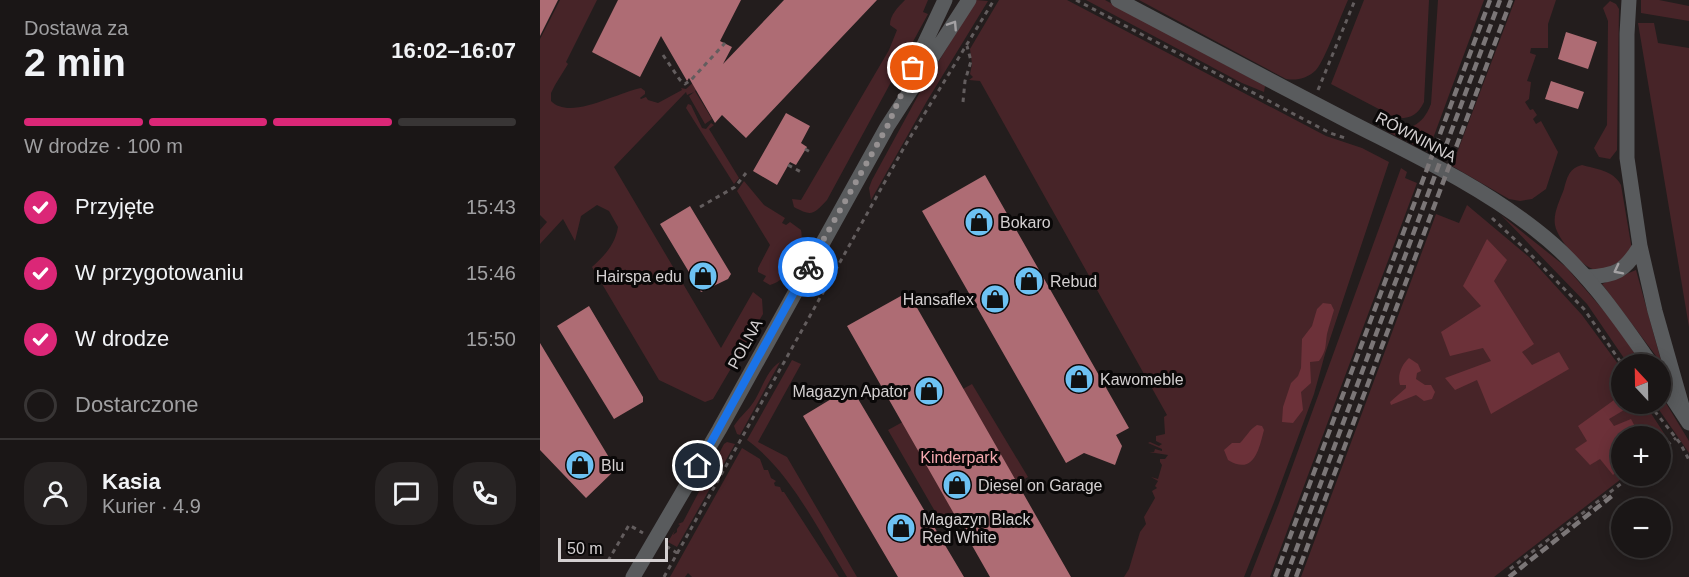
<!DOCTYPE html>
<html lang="pl">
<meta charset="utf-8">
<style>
:root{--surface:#1a1616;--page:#272323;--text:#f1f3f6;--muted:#9f9fa1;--line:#383535;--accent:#db2777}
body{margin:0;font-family:Helvetica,sans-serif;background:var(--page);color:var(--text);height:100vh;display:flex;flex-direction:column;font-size:22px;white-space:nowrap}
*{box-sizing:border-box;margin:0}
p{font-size:20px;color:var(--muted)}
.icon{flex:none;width:33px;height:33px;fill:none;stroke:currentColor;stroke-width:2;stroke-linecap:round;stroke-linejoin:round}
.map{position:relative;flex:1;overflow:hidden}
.drawer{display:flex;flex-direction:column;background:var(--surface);width:540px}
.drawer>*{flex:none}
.needle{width:39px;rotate:338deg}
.tools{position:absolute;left:1071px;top:354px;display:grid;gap:12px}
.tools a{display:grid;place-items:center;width:60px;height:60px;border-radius:50%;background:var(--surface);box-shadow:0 3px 15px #0003,0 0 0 2px var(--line);font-size:30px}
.scale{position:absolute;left:18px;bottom:15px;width:110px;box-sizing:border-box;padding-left:6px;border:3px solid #d4d0d1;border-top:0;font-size:16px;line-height:21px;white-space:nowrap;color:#d4d0d1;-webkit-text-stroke:4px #0a0808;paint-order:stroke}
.pin{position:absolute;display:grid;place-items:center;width:51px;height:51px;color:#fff;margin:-26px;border:3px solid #fff;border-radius:50%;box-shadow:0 2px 6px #0007}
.courier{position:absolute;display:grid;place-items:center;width:60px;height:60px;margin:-30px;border:4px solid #1a73e8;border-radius:50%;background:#fff;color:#222;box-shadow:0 2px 8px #0007}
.summary em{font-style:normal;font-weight:600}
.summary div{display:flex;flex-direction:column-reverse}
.summary{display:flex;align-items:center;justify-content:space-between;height:102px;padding:0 24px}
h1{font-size:39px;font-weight:600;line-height:45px}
.bar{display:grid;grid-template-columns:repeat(4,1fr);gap:9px 6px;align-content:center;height:72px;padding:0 24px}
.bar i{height:8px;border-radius:4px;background:var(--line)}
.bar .active{background:var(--accent)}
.bar p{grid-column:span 4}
.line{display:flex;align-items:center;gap:15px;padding:0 24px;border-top:2px solid var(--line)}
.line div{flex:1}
.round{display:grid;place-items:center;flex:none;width:63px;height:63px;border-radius:24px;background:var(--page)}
ol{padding:0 24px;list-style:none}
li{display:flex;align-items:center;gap:18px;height:66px}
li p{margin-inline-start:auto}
li .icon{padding:6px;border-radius:50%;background:var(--accent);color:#fff;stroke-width:4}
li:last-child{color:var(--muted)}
li i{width:33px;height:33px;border:3px solid var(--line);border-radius:50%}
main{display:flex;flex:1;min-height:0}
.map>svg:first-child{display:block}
.green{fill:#472428}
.forest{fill:#6c3139}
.building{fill:#ae6c74}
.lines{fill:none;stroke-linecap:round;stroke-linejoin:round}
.path{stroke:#635d5e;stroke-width:3;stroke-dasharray:4.5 4.5;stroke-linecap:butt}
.minor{stroke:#595b5d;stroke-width:15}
.tertiary{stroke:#595b5d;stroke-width:15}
.rail{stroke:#7b7677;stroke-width:4.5;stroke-dasharray:9 4.5;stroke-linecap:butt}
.oneway{stroke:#a3a1a3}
.done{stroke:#969192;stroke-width:6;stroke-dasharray:0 10.8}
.route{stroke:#1a73e8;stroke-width:8}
.labels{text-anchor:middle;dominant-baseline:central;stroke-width:6;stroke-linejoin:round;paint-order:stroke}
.street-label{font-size:16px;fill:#d4d0d1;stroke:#0a0808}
.poi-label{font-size:16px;fill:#d4d0d1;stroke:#0a0808;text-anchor:start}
.park-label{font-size:16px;fill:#f5a8af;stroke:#0a0808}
</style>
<main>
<section class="drawer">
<div class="summary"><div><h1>2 min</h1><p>Dostawa za</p></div><em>16:02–16:07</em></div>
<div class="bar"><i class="active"></i><i class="active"></i><i class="active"></i><i></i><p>W drodze · 100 m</p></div>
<ol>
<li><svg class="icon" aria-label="check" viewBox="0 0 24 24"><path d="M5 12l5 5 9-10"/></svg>Przyjęte<p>15:43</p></li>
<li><svg class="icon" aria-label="check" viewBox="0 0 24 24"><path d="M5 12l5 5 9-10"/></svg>W przygotowaniu<p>15:46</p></li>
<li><svg class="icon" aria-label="check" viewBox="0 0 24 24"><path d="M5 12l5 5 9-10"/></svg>W drodze<p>15:50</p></li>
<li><i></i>Dostarczone</li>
</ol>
<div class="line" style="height:108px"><a class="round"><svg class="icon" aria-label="person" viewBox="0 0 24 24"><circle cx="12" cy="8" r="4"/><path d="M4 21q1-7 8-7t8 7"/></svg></a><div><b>Kasia</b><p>Kurier · 4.9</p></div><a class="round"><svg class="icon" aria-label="chat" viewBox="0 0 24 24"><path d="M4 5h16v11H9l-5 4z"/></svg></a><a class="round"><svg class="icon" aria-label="phone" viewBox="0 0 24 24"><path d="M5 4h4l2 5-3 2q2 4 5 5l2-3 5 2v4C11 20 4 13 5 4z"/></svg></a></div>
</section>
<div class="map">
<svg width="1149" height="577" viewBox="0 0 1149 577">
<rect width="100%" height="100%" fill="#231d1d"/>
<path class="green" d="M 20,0 L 57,0 L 26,62 L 28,64 L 15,85 L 11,93 L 11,101 C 30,121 78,92 101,88 L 105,91 L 105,94 L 100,98 L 101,99 L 106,97 L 108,100 L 118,103 L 142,90 L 141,88 L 146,89 L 181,57 L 184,61 L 155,91 L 172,119 L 165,124 L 149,96 L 154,92 L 147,95 L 146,92 L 74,167 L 181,348 L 213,292 L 222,299 L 223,314 L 173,399 L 165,402 L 119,380 L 52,267 C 65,255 75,245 78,227 L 69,211 L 57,205 L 41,216 L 35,241 L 23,219 L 0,244 L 0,230 L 7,222 L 0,215 L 0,39 Z
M 365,0 L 388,0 L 383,12 L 388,14 L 287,200 C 274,214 272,217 254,207 L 252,199 L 261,200 L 349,50 L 357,30 L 350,25 C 350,15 358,7 365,0 Z
M 436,0 L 448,1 L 387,101 L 331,200 L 329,188 L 332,180 L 380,92 Z
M 459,0 L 527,0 L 786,136 L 822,148 L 849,162 L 785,354 L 774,394 L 734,502 L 704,577 L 584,577 L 589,569 L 600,532 L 606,524 L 604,517 L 615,498 L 612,491 L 617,488 L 615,486 L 618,481 L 611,477 L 618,479 L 622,465 L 620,462 L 620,459 L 625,459 L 628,455 L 609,452 L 614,452 L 615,449 L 622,451 L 622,449 L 608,443 L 610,442 L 619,446 L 622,444 L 616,441 L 616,436 L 625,434 L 624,417 L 627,415 L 440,81 L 429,80 L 433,77 L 430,74 L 432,64 L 430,49 Z
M 546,0 L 565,0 L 725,86 L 724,92 L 702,83 Z
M 599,0 L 808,0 C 801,15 785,60 776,70 C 768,78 757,81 746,79 Z
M 824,0 L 889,0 L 884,102 C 878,115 870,119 856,118 L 791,84 Z
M 898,0 L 944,0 L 888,152 L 846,131 C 870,129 882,127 891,104 Z
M 975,0 L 1016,0 L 1008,24 L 1008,48 L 991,48 L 990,53 L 996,55 L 987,81 L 991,82 L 989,99 L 985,102 L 990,110 L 993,109 L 997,115 L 993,119 L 996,124 L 1001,121 L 1018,152 L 1006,189 L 992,199 L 980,201 L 969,199 L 912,166 Z
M 1101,0 L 1119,0 L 1149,6 L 1149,21 L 1101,13 Z
M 1070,1 L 1076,4 L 1079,9 L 1077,150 L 1070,159 L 1059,157 L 1054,148 L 1067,125 L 1068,21 L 1063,8 Z
M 1098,23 L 1114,23 L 1118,43 L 1149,48 L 1149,327 Z
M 148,104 L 151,105 L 162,128 L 166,129 L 171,123 L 174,125 L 169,129 L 199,178 L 194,184 L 146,108 Z
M 1042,165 C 1056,169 1073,170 1081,185 L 1092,250 C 1088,258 1083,260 1075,264 C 1068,268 1061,271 1053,269 C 1040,265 1017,238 1015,225 C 1013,213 1020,200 1024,189 C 1027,178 1029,168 1042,165 Z
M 861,168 L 867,172 L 865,178 L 877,183 L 730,577 L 710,577 L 739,503 Z
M 204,181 L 224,205 L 245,218 L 242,223 L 246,225 L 250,222 L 261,230 C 265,249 250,280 230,285 L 223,281 L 226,276 L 218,272 L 218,268 L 230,245 L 197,191 Z
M 927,205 L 989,257 L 1042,315 L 1081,368 L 1082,404 L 1105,404 L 1129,441 L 1121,448 L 1120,436 L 1082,436 L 1082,476 L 1085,476 L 954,577 L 761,577 L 896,214 L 919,223 Z
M 961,215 L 1026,267 L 1078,327 L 1101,364 L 1088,364 L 1047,304 Z
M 1096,270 L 1122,364 L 1062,284 Z
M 252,360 L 261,364 L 218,442 L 247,457 L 317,577 L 307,577 C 279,531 250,471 207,440 Z
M 240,362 L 200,435 L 197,434 L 194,426 C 199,418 204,414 210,407 C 221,394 225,371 240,362 Z
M 432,384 L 488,477 L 404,527 L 348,430 Z
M 1121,395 L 1149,441 L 1149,453 L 1115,404 L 1120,404 Z
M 187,442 L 195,444 L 137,547 L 128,542 L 135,530 L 133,535 L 137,532 L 137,529 L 140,525 L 138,524 L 143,522 L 184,444 Z
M 202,448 L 220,459 L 224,470 L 228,470 L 231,478 L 236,481 L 234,483 L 235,486 L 240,487 L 242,492 L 244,492 L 299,577 L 152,577 L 148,573 L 145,577 L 130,577 Z"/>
<path class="forest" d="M 947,239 L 967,260 L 954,281 L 994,344 L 982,352 L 992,365 L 1019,352 L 1029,369 L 951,414 L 937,380 L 915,390 L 905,378 L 951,361 L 943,348 L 910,356 L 901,332 L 941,306 L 923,286 Z
M 783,303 L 791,304 L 794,310 C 792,317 789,326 787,334 C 785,346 787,350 779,361 L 770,362 L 771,383 L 761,392 L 763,410 L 753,423 L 742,422 L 743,407 L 751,383 L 758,376 L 761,368 L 762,339 L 772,326 L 777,309 Z
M 869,358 L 878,364 L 881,371 L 877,373 L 876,379 L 885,385 L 891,385 L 895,392 L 892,399 L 884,401 L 876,395 L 851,405 L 850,402 L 866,388 L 866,385 L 860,385 C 857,375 862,364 869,358 Z
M 1081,395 L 1082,404 L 1083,404 L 1084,410 L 1069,419 L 1074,426 L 1091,419 L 1100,436 L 1082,436 L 1081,467 L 1073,475 L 1060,459 L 1050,465 L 1035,449 L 1047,441 L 1038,426 Z
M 717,425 L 722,426 L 724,430 C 719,449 714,476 688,460 L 684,450 L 692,443 L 700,443 C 706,437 709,430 717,425 Z"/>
<path class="building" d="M 0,0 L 18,0 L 0,36 Z
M 78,0 L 201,0 L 180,41 L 192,47 L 183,64 L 244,0 L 337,0 L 206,138 L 182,115 L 175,123 L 149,78 L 147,81 L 121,36 L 100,77 L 52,52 Z
M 1026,32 L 1057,42 L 1048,69 L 1018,59 Z
M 1011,81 L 1044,92 L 1038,109 L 1005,99 Z
M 246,113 L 270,126 L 261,143 L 267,147 L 256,165 L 250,162 L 237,185 L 213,171 Z
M 445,175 L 589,428 L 576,435 L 582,446 L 575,465 L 544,453 L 526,463 L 382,211 Z
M 150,206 L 191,274 L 188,279 L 161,292 L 120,224 Z
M 368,292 L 531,577 L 450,577 L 307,326 Z
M 49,306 L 103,397 L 103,402 L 74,419 L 17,326 Z
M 0,343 L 76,469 L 46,498 L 0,450 Z
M 311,387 L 424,577 L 358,577 L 263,416 Z"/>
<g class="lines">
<path class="path" d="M 536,0 L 790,133 L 805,138
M 123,55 L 140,80 L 145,84 L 151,80 L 185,43
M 778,90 L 815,0
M 423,102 L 425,81 L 431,61 L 427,46
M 265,149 L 272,153
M 248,165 L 261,172
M 160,207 L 195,187 L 206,173
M 952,218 L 986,250 L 1044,309 L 1082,364
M 1109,404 L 1140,443 L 1149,460
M 1120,451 L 1136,438
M 126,546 L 137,553
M 68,561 L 89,525 L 103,533
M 970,569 L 1091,476
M 124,577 L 366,144 L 454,0"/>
<path class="minor" d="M 1089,0 L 1087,34 L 1087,158 L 1100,246 L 1115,311 L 1144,413
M 1046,277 C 1076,276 1085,271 1100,246"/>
<path class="tertiary" d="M 578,0 C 654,40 731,81 808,121 C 872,154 939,185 996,230 C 1044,267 1077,315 1111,364
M 367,81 L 405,0
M 1120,379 L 1149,423
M 93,577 L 179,430 L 347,127 L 429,0"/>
<path class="rail" d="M 735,577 L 950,0
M 746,577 L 960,0
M 756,577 L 971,0
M 969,577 L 1072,496"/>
</g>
<defs><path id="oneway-chevron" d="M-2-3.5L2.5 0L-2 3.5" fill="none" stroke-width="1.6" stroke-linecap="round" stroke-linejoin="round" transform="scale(1.5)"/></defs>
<g class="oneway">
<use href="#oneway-chevron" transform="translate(413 25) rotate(-57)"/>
<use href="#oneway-chevron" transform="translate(1078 270) rotate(153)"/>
</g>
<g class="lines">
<path class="done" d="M 268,267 L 347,127 L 373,68"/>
<path class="route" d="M 158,466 L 268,267"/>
</g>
<defs>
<g id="shop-disc" transform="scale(1.5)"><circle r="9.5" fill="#6dc2f3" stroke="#0a0808"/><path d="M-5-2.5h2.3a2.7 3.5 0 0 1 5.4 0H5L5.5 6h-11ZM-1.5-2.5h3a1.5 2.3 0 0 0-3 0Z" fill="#111"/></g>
</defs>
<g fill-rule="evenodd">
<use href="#shop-disc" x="439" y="222"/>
<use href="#shop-disc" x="163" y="276"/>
<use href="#shop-disc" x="489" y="281"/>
<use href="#shop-disc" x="455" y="299"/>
<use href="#shop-disc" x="539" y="379"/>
<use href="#shop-disc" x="389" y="391"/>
<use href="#shop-disc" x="40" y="465"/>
<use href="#shop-disc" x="417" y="485"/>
<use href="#shop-disc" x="361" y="528"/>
</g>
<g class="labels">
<g class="street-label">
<text transform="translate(876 137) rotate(28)">RÓWNINNA</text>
<text transform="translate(205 344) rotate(-61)">POLNA</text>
</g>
<g class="poi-label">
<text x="460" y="222">Bokaro</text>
<text x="142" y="276" text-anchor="end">Hairspa edu</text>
<text x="510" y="281">Rebud</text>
<text x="434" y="299" text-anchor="end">Hansaflex</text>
<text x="560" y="379">Kawomeble</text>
<text x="368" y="391" text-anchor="end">Magazyn Apator</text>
<text x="61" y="465">Blu</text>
<text x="438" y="485">Diesel on Garage</text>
<text x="382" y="519">Magazyn Black<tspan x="382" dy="18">Red White</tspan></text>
</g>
<g class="park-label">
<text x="419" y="457">Kinderpark</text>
</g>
</g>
</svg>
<div class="tools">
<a><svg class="needle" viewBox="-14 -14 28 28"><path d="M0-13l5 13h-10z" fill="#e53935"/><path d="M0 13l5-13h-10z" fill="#9f9fa1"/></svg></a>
<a>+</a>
<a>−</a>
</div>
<div class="scale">50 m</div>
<div class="pin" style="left:373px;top:68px;background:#ea580c"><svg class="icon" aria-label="bag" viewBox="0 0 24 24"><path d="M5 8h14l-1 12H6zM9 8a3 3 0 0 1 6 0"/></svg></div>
<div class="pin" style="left:158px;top:466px;background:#1f2937"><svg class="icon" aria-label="home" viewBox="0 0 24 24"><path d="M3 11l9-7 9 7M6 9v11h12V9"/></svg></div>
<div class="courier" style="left:268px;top:267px"><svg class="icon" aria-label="bike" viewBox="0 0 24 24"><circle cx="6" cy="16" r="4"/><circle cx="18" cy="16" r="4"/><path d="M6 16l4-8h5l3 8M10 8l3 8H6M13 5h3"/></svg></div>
</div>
</main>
